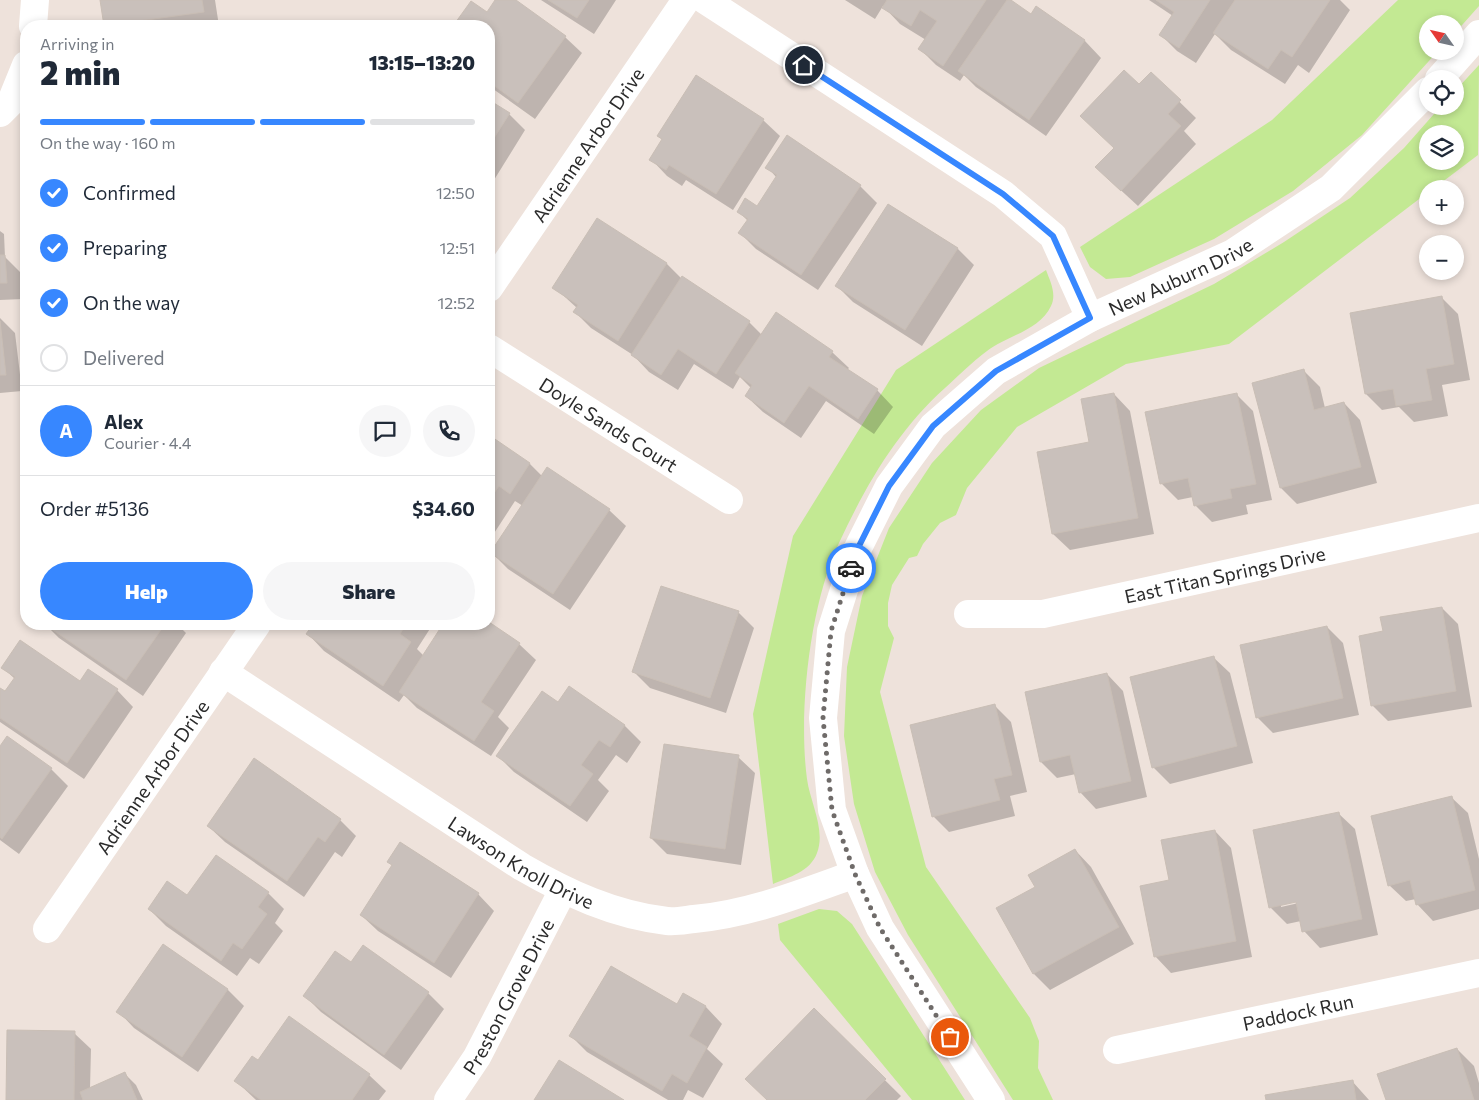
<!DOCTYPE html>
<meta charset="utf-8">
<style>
:root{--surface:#fff;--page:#f6f6f7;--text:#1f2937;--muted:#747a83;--line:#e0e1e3;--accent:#3787ff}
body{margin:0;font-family:Commissioner,sans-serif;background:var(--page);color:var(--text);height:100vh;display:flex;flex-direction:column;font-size:19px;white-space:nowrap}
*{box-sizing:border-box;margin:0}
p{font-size:16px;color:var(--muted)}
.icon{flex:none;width:28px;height:28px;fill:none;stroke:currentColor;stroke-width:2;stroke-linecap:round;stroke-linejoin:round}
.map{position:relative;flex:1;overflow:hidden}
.details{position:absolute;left:20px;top:20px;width:475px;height:610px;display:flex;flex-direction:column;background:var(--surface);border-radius:20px;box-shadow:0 2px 8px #0003}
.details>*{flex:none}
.needle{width:32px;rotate:304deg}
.fabs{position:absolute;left:1419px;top:15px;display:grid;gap:10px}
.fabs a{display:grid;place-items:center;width:45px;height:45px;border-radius:50%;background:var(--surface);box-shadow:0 2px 8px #0003;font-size:25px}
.pin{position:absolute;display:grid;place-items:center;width:42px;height:42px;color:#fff;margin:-21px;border:2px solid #fff;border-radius:50%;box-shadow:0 1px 5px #0007}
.courier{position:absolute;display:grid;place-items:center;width:50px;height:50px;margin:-25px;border:4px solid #3787ff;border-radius:50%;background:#fff;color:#222;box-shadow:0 1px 6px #0007}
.overview em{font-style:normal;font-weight:800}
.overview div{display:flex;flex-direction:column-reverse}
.overview{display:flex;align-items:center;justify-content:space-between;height:85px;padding:0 20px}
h1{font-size:32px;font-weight:800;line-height:38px}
.bar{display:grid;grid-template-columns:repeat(4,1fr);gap:8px 5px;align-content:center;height:60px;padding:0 20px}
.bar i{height:6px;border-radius:4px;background:var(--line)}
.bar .on{background:var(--accent)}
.bar p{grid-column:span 4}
.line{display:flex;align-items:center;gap:12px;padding:0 20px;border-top:1px solid var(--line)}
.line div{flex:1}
.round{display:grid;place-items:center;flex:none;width:52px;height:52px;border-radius:26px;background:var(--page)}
ol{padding:0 20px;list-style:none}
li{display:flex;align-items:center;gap:15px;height:55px}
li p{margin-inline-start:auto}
li .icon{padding:5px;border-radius:50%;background:var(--accent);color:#fff;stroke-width:4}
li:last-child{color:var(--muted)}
li i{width:28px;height:28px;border:2px solid var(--line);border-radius:50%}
.cta{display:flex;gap:10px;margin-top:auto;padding:10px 20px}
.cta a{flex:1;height:58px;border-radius:30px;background:var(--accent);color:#fff;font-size:20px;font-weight:800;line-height:58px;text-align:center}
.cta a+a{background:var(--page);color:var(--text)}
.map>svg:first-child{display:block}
.green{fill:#c3e993;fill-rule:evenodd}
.shadow{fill:#0003;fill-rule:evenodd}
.building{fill:#c9c0bb;stroke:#c9beb5}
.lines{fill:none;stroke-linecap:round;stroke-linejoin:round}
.minor{stroke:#fff;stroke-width:28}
.done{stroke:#6f6b69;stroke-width:5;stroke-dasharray:0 9}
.route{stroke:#3787ff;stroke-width:6}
.labels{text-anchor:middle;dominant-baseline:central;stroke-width:4;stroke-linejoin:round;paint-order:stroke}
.street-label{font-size:19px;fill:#2b2b2b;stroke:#fff}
</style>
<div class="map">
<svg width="1479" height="1100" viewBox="0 0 1479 1100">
<rect width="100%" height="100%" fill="#eee2db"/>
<path class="green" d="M 1398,0 L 1479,0 L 1479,6 L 1455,33 L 1455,24 L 1428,24 L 1428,51 L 1438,51 L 1362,135 L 1293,191 L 1214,239 L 1130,277 L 1106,279 L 1090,267 L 1080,247 L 1272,120 Z
M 1479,65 L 1478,155 L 1433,189 L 1428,189 L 1427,193 L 1229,344 L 1126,364 L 1017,427 L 967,488 L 956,515 L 940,523 L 923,544 L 917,556 L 909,558 L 892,585 L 888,603 L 888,626 L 894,638 L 880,692 L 926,867 L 1030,1018 L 1039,1041 L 1038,1068 L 1053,1100 L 1013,1100 L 908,935 L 875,872 L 854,804 L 844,736 L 847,667 L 862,596 L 889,528 L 932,463 L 981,410 L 1039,368 L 1214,284 L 1284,242 L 1350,198 L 1404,148 L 1441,106 L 1455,106 L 1455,91 ZM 1428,134 L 1455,134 L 1455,161 L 1428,161 Z
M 1046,270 C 1050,281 1057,294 1051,306 C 1040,330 1007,336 987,351 C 972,362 958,376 945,388 C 897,431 866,485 839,543 C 810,604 798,712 807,779 C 810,802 826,830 817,853 C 810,872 789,877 773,884 L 753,714 L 793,536 L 896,370 Z
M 819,909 L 837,911 L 852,924 L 965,1100 L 912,1100 L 780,940 L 778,924 Z"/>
<path class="shadow" d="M 101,0 L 215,0 L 219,26 L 105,26 Z
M 497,0 L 514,0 L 565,37 L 582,53 L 535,119 L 489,86 L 489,26 L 455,26 L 472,3 L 487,14 Z
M 541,0 L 616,0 L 594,34 Z
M 845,0 L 1012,0 L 1011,2 L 1031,15 L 1036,8 L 1085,41 L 1101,58 L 1046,136 L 976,87 L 964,75 L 960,81 L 936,65 L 920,49 L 926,40 L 900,24 L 883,6 L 875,19 Z
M 1149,0 L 1340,0 L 1350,10 L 1309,73 L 1298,65 L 1285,84 L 1231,50 L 1215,34 L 1196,63 L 1177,51 L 1161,35 L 1173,16 Z
M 1151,74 L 1196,118 L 1184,131 L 1196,144 L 1138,206 L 1113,183 L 1115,148 L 1139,86 Z
M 489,101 L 509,114 L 525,130 L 489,188 Z
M 763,120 L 780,136 L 733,210 L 686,180 L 682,186 L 667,176 L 651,159 L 663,140 L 658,136 Z
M 787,137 L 860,186 L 877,203 L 818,290 L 756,249 L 740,233 L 748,221 L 738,211 L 757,208 L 777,178 L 767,167 Z
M 26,179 L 26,191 L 21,186 Z
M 889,205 L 958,249 L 974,265 L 922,346 L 853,302 L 837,286 Z
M 598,220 L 667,264 L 682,279 L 749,322 L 762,335 L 777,314 L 832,352 L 849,368 L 847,370 L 877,390 L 893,407 L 874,434 L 826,401 L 801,438 L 763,412 L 746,396 L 751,388 L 740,377 L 733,389 L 694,364 L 678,390 L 649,372 L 633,355 L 591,328 L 575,312 L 577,308 L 554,287 Z
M 0,231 L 4,234 L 5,257 L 21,273 L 23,299 L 0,300 Z
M 1441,297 L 1458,314 L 1470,380 L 1442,385 L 1448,416 L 1414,422 L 1399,407 L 1382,410 L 1366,394 L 1351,314 Z
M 0,318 L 15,333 L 22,391 L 0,393 Z
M 1303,370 L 1320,387 L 1325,408 L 1344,403 L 1360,420 L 1377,483 L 1297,504 L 1281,488 Z
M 1114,394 L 1130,411 L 1154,534 L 1070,550 L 1053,534 Z
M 1237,395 L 1253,411 L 1272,500 L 1246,505 L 1248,514 L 1212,522 L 1195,505 L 1193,497 L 1178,500 L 1161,483 Z
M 489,437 L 530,464 L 542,476 L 609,510 L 626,526 L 570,610 L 508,569 L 492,553 L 523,506 L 515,501 L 489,541 Z
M 1442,608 L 1458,624 L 1472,707 L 1388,721 L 1372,705 Z
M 738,612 L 754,628 L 726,713 L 650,688 L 634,672 Z
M 45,624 L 177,624 L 186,633 L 143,696 L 59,638 Z
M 315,624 L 433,624 L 417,649 L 424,656 L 445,624 L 489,624 L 519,644 L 536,660 L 498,717 L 509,728 L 491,756 L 417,708 L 404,695 L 399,702 L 324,651 L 308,634 Z
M 1327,627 L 1343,643 L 1359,715 L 1273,733 L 1257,717 Z
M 1213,657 L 1230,673 L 1253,763 L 1170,784 L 1153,767 Z
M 3,668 L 80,683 L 88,671 L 117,690 L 133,707 L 84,779 L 0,722 L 0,689 L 6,693 L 15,679 Z
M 1107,674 L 1123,691 L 1147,797 L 1096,809 L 1080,792 L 1076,774 L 1057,778 L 1041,762 Z
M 569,688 L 625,726 L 641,742 L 627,763 L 616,755 L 598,780 L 609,791 L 587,822 L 514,772 L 498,756 L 558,704 Z
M 994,705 L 1011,722 L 1027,792 L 1010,796 L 1015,816 L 949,832 L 933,816 Z
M 7,738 L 51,769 L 68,786 L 19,854 L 0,840 L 0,748 Z
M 738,757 L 755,773 L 741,865 L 667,854 L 651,838 Z
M 1451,797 L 1468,813 L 1479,859 L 1479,909 L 1433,921 L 1417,904 L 1416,899 L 1406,901 L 1389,885 Z
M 1338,813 L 1355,829 L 1378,935 L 1320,948 L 1304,931 L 1301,921 L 1287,924 L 1271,908 L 1254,831 ZM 1302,899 L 1303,902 L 1281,907 L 1281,904 Z
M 340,820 L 356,836 L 342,857 L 335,852 L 304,897 L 225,842 L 208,826 Z
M 1215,831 L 1231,848 L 1252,957 L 1171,973 L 1155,956 Z
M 1075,850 L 1091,867 L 1134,944 L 1050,990 L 1034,974 L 998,908 L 1036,887 Z
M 268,893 L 284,909 L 275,923 L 283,931 L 259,964 L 250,958 L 237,976 L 166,926 L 149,909 L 188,897 Z
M 478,894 L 494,911 L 451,978 L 378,931 L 361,915 Z
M 164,946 L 228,990 L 244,1006 L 198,1072 L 134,1028 L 118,1011 Z
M 351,964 L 428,993 L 444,1009 L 401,1070 L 321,1012 L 305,996 Z
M 684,995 L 706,1007 L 722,1024 L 707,1049 L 723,1064 L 703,1098 L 688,1090 L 683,1100 L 668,1100 L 587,1052 L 571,1036 L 677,1006 Z
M 814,1010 L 901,1096 L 897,1100 L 768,1100 Z
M 74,1033 L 91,1049 L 90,1089 L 125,1074 L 136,1085 L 143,1100 L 7,1100 Z
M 1457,1049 L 1474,1066 L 1479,1083 L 1479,1100 L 1387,1100 Z
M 369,1075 L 386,1091 L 379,1100 L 256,1100 L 236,1081 Z
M 1352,1081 L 1369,1100 L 1267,1100 Z"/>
<path class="building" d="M 100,0 L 202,0 L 204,12 L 104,26 Z
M 495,0 L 516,0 L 566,36 L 518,103 L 489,82 L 489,26 L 453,26 L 471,1 L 487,12 Z
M 548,0 L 589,0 L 577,18 Z
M 887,0 L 986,0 L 943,66 L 918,49 L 937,21 L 920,10 L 911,26 L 882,8 Z
M 1007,0 L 1011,0 L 1031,14 L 1036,6 L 1085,40 L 1029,120 L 958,71 Z
M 1156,0 L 1210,0 L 1179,48 L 1159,35 L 1174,12 Z
M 1235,0 L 1330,0 L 1292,57 L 1281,50 L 1268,69 L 1213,33 Z
M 1124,70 L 1139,84 L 1151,72 L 1181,100 L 1168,114 L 1181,126 L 1121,191 L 1095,167 L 1114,148 L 1080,116 Z
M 696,75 L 764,119 L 716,194 L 669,165 L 666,170 L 649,160 L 662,139 L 657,136 Z
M 489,100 L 510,113 L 489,146 Z
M 787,135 L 861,185 L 801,275 L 738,233 L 748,219 L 737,212 L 745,198 L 757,206 L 777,175 L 765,168 Z
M 888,204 L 958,248 L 905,330 L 835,286 Z
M 597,218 L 667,263 L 618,341 L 573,312 L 578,305 L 552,288 Z
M 0,255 L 5,255 L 7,283 L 0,283 Z
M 682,276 L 750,321 L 716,374 L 678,349 L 661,375 L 631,355 Z
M 1442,296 L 1454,364 L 1426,369 L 1432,400 L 1396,406 L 1393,389 L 1365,394 L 1350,313 Z
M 776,312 L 833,351 L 829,357 L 878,389 L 858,419 L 809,386 L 784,423 L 745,396 L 752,385 L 735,373 Z
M 0,321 L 6,375 L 0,375 Z
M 1304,369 L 1314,410 L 1344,402 L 1361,467 L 1280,488 L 1252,383 Z
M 1114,393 L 1138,518 L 1052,534 L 1037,452 L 1089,442 L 1081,399 Z
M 1237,393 L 1256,484 L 1230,489 L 1232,498 L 1194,506 L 1188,478 L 1160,484 L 1145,412 Z
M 489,435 L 530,463 L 510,494 L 499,486 L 489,500 Z
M 547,467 L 610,509 L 553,594 L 490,553 Z
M 661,586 L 739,611 L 710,698 L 632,672 Z
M 1442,607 L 1456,691 L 1371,706 L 1359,636 L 1383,631 L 1380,617 Z
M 489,622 L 520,643 L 481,702 L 494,711 L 474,741 L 399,692 L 443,624 Z
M 44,624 L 165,624 L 126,680 Z
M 313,624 L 406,624 L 400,634 L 411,642 L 383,686 L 306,634 Z
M 1327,626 L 1343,698 L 1256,718 L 1240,645 Z
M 20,640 L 80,681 L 88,669 L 118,689 L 67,763 L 0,718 L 0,688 L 5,691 L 15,677 L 1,668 Z
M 1214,656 L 1237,746 L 1152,768 L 1130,677 Z
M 1107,673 L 1131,781 L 1079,793 L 1070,755 L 1040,762 L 1025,692 Z
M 569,686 L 625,725 L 610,747 L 599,740 L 581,765 L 593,774 L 570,806 L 496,756 L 542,691 L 558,702 Z
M 995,704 L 1012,775 L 994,779 L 1000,800 L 932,817 L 910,725 Z
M 7,736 L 52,768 L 2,839 L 0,837 L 0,746 Z
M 664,744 L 739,755 L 725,849 L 650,838 Z
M 254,758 L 341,819 L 325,842 L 318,837 L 287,881 L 207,826 Z
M 1452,796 L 1475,890 L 1416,905 L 1410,880 L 1388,886 L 1371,816 Z
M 1339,812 L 1362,919 L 1302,932 L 1296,902 L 1269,908 L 1253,830 Z
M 1215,830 L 1236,941 L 1154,957 L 1140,886 L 1169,880 L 1161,840 Z
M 400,842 L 479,893 L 434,963 L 360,915 L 392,865 L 387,862 Z
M 1075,849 L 1119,927 L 1033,974 L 996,908 L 1035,887 L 1028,875 Z
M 216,855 L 269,892 L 258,907 L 267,914 L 242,949 L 233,943 L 221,961 L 148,909 L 167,881 L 187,895 Z
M 163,944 L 228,989 L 182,1057 L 116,1012 Z
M 363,945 L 429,992 L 384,1055 L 303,996 L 335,951 L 351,962 Z
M 611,966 L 677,1004 L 683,993 L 706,1006 L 689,1036 L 707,1047 L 687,1083 L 672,1074 L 662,1091 L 569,1036 Z
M 814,1008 L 886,1079 L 865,1100 L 767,1100 L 745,1079 Z
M 289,1016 L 370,1074 L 352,1100 L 261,1100 L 234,1081 L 252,1056 L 258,1060 Z
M 7,1030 L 75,1031 L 74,1100 L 6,1100 Z
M 1457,1048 L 1474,1100 L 1386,1100 L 1377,1074 Z
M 559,1060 L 624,1100 L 534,1100 Z
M 125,1072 L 137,1100 L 83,1100 L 80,1092 Z
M 1353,1080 L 1356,1100 L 1266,1100 L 1265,1095 Z"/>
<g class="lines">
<g class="minor">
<path d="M 705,0 L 1003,194 L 1053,236 L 1090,318"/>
<path d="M 33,26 L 35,0"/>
<path d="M 1439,79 L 1479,34"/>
<path d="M 0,113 L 11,102 L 26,65"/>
<path id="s1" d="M 489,288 L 686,0"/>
<path id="s2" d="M 489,348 L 729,500"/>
<path id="s3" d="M 968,614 L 1043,614 L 1479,518"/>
<path id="s4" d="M 223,672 L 522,867 C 567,893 614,915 667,921 C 676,922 685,920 694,919 C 750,914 802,893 855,874"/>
<path id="s5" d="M 47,929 L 257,624"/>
<path id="s6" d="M 1117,1050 L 1479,973"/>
<path id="s7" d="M 448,1100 L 477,1057 L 563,890"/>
<path id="s8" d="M 991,1100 L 880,928 L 855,874 L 832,810 L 823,718 L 831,631 L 856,552 L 889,486 L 933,426 L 996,371 L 1090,318 L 1233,253 L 1331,188 L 1428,91"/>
</g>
</g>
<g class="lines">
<path class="done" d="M 851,568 L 831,631 L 823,718 L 832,810 L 855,874 L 880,928 L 950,1037"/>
<path class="route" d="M 804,65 L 1003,194 L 1053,236 L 1090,318 L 996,371 L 933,426 L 889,486 L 856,552 L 851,568"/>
</g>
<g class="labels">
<g class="street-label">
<text stroke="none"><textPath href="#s1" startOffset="174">Adrienne Arbor Drive</textPath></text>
<text stroke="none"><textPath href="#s8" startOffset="1034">New Auburn Drive</textPath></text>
<text stroke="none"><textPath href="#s2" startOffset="142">Doyle Sands Court</textPath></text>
<text stroke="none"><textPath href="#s3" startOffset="261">East Titan Springs Drive</textPath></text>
<text stroke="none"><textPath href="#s5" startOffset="185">Adrienne Arbor Drive</textPath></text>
<text stroke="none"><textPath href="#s4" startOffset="354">Lawson Knoll Drive</textPath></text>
<text stroke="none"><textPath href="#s7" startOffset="120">Preston Grove Drive</textPath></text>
<text stroke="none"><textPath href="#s6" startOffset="185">Paddock Run</textPath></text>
</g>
</g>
</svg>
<div class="fabs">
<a><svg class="needle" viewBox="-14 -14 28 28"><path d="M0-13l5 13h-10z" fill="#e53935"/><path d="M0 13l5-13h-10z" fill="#747a83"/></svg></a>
<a><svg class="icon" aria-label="locate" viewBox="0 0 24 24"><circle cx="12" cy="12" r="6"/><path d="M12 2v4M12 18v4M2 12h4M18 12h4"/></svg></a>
<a><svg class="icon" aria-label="layers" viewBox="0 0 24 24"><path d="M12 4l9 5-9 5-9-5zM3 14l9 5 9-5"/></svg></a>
<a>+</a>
<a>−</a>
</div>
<div class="pin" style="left:950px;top:1037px;background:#ea580c"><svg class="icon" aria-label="bag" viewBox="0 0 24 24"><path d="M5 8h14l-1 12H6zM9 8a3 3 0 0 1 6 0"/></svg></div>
<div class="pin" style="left:804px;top:65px;background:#1f2937"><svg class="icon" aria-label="home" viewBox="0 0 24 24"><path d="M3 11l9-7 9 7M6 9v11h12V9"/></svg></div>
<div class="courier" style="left:851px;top:568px"><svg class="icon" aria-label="car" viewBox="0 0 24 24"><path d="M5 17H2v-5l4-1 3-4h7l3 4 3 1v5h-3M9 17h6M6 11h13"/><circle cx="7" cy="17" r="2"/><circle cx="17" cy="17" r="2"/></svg></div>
<section class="details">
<div class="overview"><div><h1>2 min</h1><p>Arriving in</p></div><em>13:15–13:20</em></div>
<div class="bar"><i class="on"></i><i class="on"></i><i class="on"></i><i></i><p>On the way · 160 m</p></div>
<ol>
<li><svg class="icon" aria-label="check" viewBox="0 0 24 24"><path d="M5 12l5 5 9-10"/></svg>Confirmed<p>12:50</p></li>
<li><svg class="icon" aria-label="check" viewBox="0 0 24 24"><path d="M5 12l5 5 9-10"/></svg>Preparing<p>12:51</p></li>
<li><svg class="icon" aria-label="check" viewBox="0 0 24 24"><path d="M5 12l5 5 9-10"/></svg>On the way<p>12:52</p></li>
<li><i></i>Delivered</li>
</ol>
<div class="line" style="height:90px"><b class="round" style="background:var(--accent);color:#fff">A</b><div><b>Alex</b><p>Courier · 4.4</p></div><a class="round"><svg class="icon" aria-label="chat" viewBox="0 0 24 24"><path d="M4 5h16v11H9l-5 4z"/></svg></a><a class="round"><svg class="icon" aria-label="phone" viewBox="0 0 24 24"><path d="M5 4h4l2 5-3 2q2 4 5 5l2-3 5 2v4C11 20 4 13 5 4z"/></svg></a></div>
<div class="line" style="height:65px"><div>Order #5136</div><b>$34.60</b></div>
<div class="cta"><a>Help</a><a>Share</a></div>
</section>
</div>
